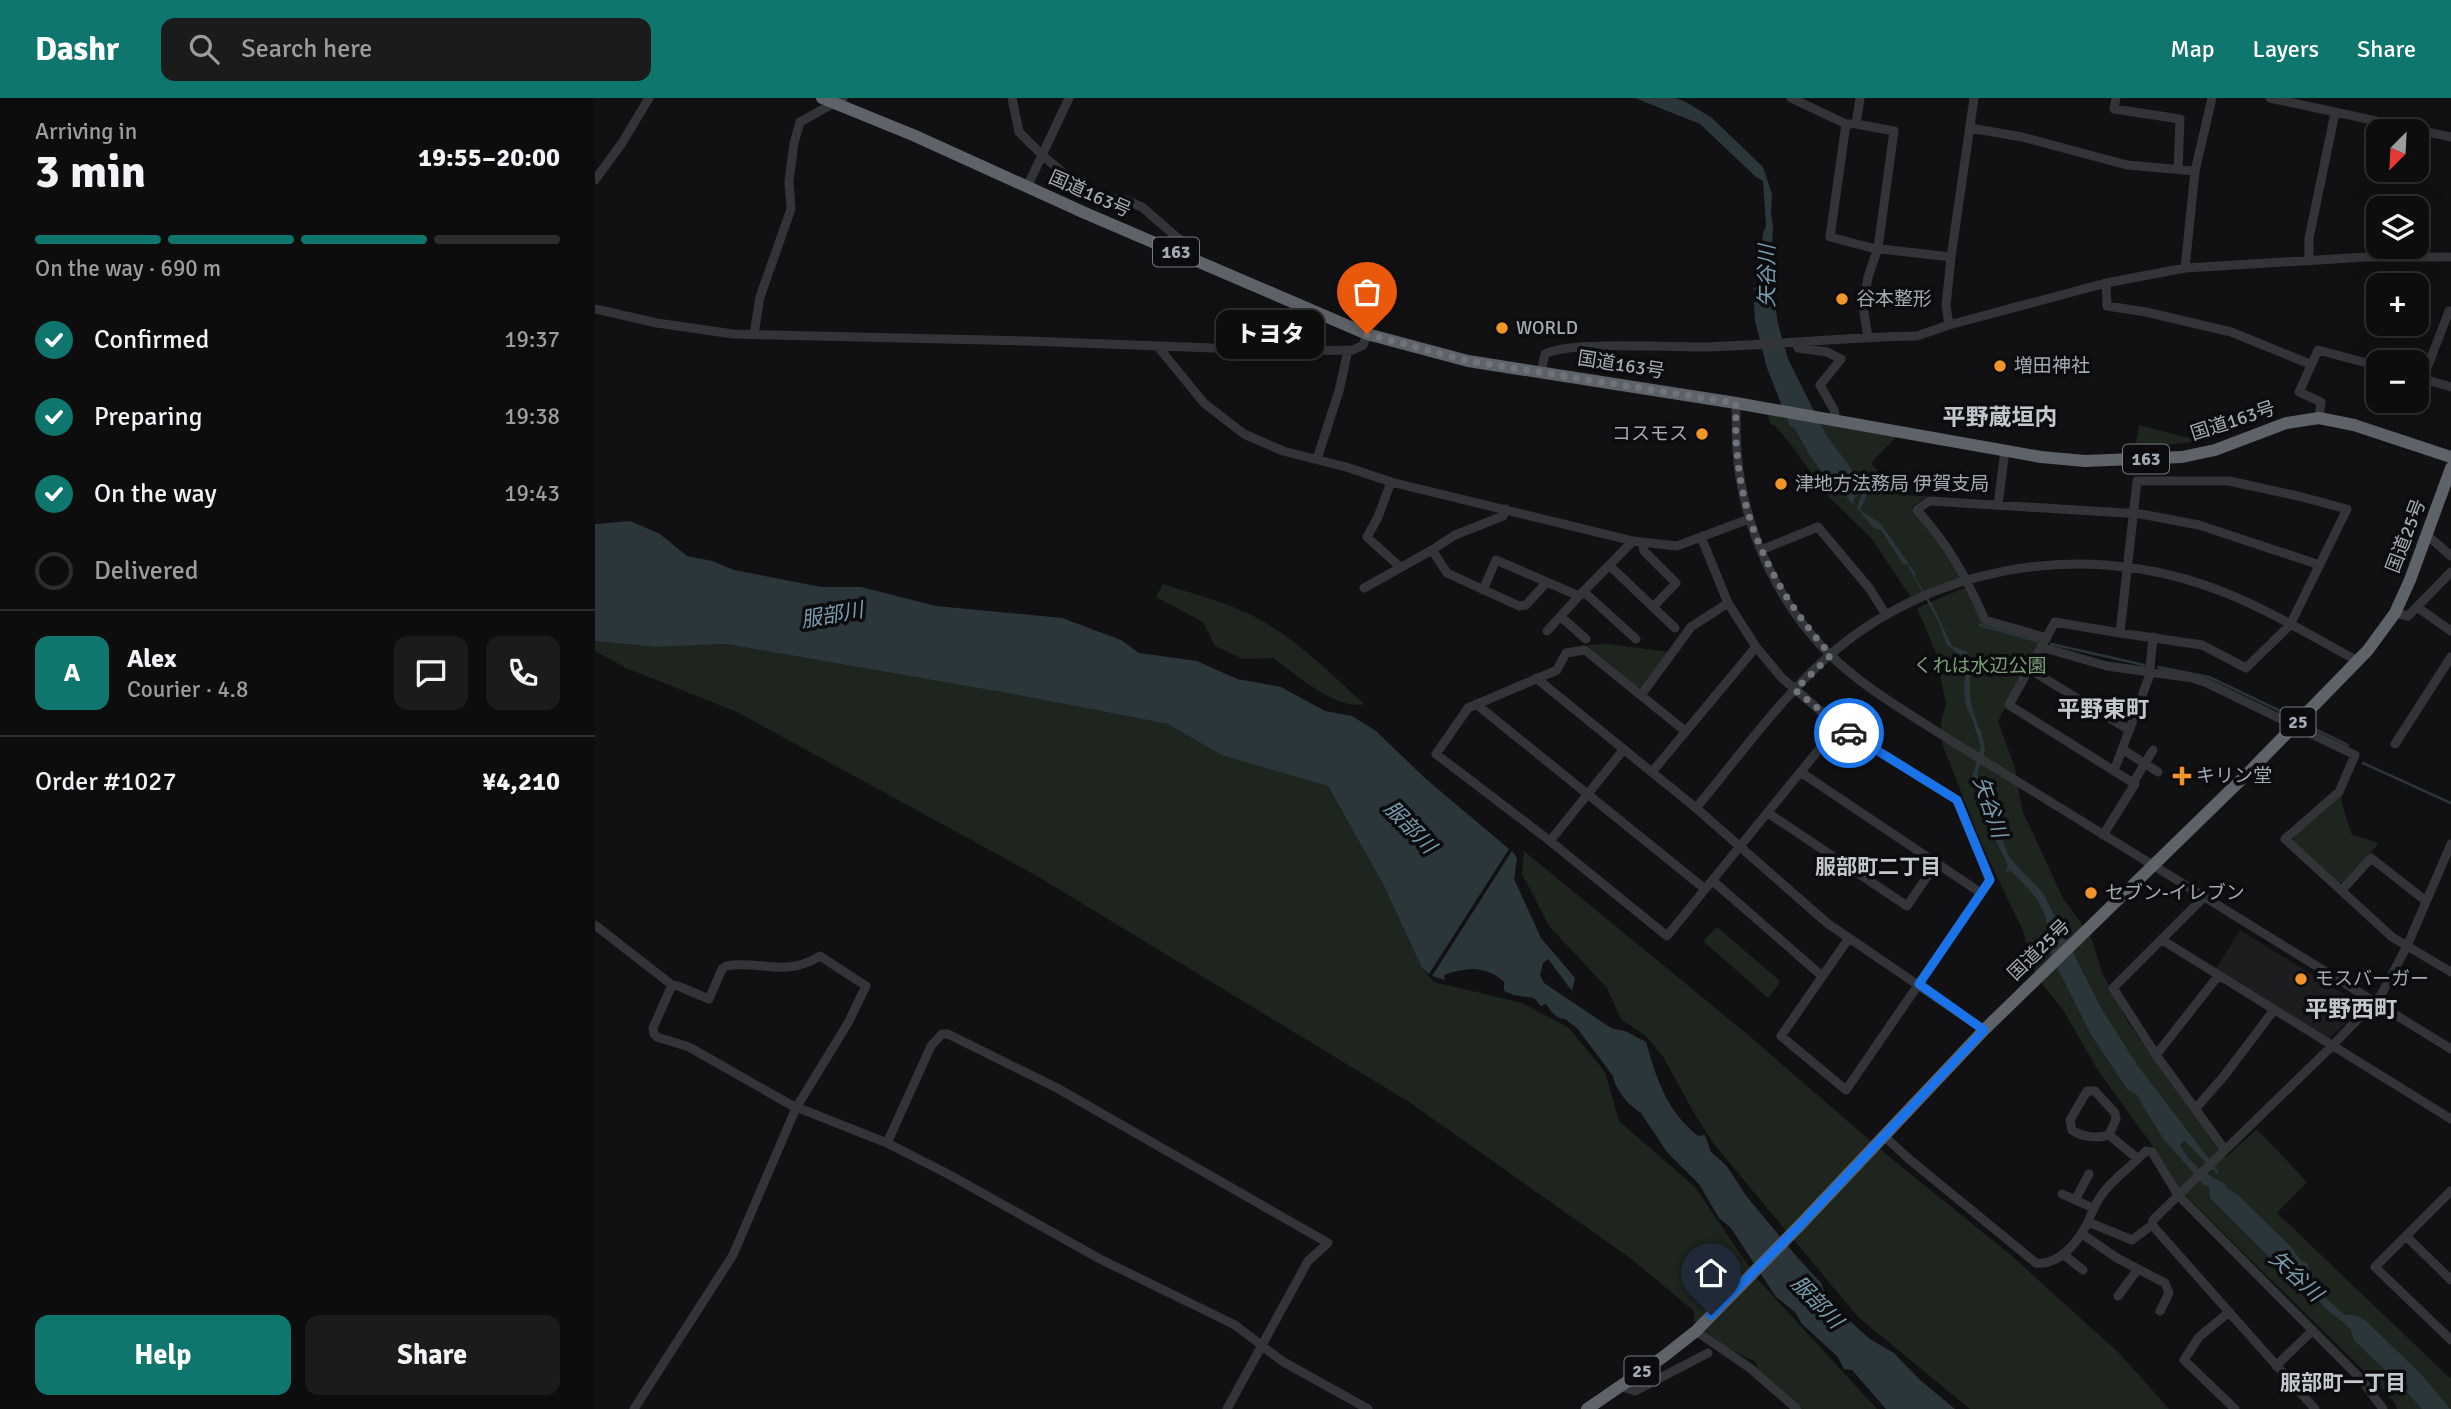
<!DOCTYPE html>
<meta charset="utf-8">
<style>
:root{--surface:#0d0d0e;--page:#1b1b1c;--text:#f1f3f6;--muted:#9a9c9e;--line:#2d2d2e;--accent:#0f766e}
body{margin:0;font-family:Signika,"Noto Sans JP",sans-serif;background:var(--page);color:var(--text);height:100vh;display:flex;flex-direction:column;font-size:26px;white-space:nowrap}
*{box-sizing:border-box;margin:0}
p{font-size:23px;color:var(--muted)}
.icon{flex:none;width:38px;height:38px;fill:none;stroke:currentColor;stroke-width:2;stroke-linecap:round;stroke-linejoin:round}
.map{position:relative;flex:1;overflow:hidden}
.side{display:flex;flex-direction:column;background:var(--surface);width:595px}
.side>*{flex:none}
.needle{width:46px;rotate:204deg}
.fabs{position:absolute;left:1771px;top:21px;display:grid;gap:14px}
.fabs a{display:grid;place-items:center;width:63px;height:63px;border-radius:14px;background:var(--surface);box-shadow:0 7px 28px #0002,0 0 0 2px var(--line);font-size:35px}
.pin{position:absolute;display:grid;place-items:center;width:60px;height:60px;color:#fff;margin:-72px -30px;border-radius:50% 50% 50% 0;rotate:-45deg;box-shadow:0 0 7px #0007}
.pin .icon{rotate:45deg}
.courier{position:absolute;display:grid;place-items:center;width:70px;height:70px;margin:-35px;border:5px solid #1a73e8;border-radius:50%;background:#fff;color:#222;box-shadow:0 2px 9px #0007}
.bubble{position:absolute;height:49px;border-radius:14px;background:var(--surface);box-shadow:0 7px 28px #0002,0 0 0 2px var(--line);font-size:23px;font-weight:800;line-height:49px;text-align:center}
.headline em{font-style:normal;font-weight:800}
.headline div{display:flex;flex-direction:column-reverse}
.headline{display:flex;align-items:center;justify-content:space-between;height:119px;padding:0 35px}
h1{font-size:46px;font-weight:800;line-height:52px}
.bar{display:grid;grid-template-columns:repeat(4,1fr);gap:10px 7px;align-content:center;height:84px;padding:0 35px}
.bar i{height:9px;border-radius:5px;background:var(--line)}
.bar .current{background:var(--accent)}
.bar p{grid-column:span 4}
.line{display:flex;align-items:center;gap:18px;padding:0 35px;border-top:2px solid var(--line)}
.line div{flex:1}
.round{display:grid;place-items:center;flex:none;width:74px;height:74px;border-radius:14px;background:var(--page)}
ol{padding:0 35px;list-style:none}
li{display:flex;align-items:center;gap:21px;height:77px}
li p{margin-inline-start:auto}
li .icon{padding:7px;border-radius:50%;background:var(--accent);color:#fff;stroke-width:4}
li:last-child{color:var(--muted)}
li i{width:38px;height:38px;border:4px solid var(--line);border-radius:50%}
.primary-button{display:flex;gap:14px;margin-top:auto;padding:14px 35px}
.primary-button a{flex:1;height:80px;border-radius:14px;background:var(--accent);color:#fff;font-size:28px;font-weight:800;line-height:80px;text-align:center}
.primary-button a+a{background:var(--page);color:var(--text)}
header{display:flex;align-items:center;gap:42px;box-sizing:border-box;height:98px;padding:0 35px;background:var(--accent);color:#fff}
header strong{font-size:33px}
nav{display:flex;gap:38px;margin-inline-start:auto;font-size:24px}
.search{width:490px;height:63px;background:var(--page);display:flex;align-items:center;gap:18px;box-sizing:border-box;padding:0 24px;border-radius:14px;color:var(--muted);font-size:26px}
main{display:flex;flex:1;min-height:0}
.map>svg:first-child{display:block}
.built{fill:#1d1d20}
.green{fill:#1d251e}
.water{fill:#2b363b}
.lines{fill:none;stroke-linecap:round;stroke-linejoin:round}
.stream{stroke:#2b363b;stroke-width:2.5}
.minor{stroke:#323438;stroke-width:9}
.highway{stroke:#5e6269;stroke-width:12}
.done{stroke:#6f747b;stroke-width:7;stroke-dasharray:0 12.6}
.route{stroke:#1a73e8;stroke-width:9}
.poi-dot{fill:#f1952b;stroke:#0c0c0e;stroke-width:2.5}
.labels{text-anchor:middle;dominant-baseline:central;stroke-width:7;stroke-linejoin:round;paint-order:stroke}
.shield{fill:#0c0c0e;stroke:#757b82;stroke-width:2}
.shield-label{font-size:18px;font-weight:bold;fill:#a2aab3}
.street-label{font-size:19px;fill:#a2aab3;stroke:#0c0c0e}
.poi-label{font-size:19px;fill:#a2aab3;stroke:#0c0c0e;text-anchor:start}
.park-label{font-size:19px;fill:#7c9f79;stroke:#0c0c0e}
.water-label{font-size:21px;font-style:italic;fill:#799daf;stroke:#0c0c0e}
.neighbourhood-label{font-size:21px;font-weight:bold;fill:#c3c8cf;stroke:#0c0c0e}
.quarter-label{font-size:23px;font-weight:bold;fill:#c3c8cf;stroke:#0c0c0e}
</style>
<header>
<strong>Dashr</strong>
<div class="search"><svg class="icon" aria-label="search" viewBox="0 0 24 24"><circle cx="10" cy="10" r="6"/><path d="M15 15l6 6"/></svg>Search here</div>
<nav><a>Map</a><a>Layers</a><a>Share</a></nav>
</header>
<main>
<section class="side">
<div class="headline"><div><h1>3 min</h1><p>Arriving in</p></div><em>19:55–20:00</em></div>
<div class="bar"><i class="current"></i><i class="current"></i><i class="current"></i><i></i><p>On the way · 690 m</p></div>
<ol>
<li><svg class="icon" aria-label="check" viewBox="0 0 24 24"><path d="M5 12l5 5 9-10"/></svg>Confirmed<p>19:37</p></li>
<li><svg class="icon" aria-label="check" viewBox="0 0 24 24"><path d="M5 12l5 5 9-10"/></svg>Preparing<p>19:38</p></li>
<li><svg class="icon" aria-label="check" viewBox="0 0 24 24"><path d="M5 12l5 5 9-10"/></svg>On the way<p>19:43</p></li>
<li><i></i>Delivered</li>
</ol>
<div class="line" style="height:126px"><b class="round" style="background:var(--accent);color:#fff">A</b><div><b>Alex</b><p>Courier · 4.8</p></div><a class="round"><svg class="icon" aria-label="chat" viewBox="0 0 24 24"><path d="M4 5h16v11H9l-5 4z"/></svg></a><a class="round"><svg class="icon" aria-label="phone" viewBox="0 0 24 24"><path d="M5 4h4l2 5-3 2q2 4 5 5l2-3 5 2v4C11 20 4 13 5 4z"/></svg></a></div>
<div class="line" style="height:91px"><div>Order #1027</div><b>¥4,210</b></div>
<div class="primary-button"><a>Help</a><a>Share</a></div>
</section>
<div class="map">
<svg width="1856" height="1311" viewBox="0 0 1856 1311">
<rect width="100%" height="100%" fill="#111113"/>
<path class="built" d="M 1645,832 L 1763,905 L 1763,913 L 1735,940 L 1731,940 L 1621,871 Z"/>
<path class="green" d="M 1173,317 L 1301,339 L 1276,365 L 1304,397 L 1332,398 L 1316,410 L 1342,442 L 1366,480 L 1317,501 L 1277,441 L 1232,397 L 1195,345 L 1180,328 L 1175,326 Z
M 1544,327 L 1606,343 L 1540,351 Z
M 568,486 C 595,495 624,502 650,514 C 696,535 732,572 769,606 C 742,613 699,575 678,560 L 648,561 L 620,548 L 608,524 L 561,499 Z
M 1369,490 L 1372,491 L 1387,525 L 1444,542 L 1445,545 L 1403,623 L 1420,670 L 1427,712 L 1468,800 L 1496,839 L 1508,877 L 1533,924 L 1551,950 L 1630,1060 L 1662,1031 L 1712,1084 L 1682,1115 L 1856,1281 L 1856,1311 L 1802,1311 L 1800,1305 L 1780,1284 L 1583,1090 L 1555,1044 L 1504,974 L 1468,912 L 1448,887 L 1439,871 L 1428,833 L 1387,747 L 1348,648 L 1346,624 L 1351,606 L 1341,555 L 1322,510 Z
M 0,543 L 60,549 L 131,546 L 428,598 L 573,626 L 626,657 L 733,688 L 788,786 L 827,870 L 839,884 L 927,905 L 974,930 L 1010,974 L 1024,1023 L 1099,1088 L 1164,1183 L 1282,1311 L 1208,1311 L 1163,1271 L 1160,1263 C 1137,1255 1117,1239 1099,1223 L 1099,1213 L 1035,1160 L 814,1004 L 442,778 L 142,614 L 31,570 L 0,553 Z
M 1014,546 L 1073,554 L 1048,589 L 1043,590 L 992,547 Z
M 1747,698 C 1746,708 1754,726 1757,737 L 1784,745 L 1749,784 L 1744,785 L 1698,743 L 1699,738 Z
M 929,753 L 1146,931 L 1291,1056 L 1417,1158 L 1525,1256 L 1574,1311 L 1375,1311 L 1263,1219 L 1118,1045 L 1099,1015 L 1069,960 L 1051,938 L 1026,921 L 1012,890 L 954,828 L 927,776 Z
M 1122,829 L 1184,882 L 1184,886 L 1173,900 L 1108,843 Z"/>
<path class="water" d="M 1040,0 L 1080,0 L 1091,4 L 1117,20 L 1168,69 L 1177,96 L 1176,115 L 1178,128 L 1175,193 L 1180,207 L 1183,226 L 1193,261 L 1230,335 L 1265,383 L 1247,399 L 1217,361 L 1200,331 L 1195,328 L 1172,270 L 1160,223 L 1159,205 L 1163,202 L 1163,194 L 1158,190 L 1163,189 L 1168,135 L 1171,128 L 1168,83 L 1161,79 L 1105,26 Z
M 1265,386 L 1273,395 L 1265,412 L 1286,426 L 1320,475 L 1320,479 L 1338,508 L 1357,548 L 1372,554 C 1378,570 1374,582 1375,599 C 1376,610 1381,620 1384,631 L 1386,632 L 1390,652 L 1382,675 L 1383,680 L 1414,759 L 1448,795 L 1506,910 L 1543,968 L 1624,1074 L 1622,1076 L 1589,1042 L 1585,1047 C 1594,1066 1611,1076 1630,1086 L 1631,1090 L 1642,1096 L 1696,1149 L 1708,1165 L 1708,1163 L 1713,1166 L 1712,1184 L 1750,1217 L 1760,1217 L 1771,1223 L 1826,1276 L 1855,1311 L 1827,1311 L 1811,1293 L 1814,1290 C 1810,1283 1803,1276 1795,1277 L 1759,1242 L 1756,1232 L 1748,1224 L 1736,1215 L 1713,1193 L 1681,1166 L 1615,1100 L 1614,1089 L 1608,1086 L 1567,1039 L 1541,996 L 1533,992 L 1495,935 L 1445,835 L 1450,837 C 1458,812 1432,789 1416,773 L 1410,774 L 1413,767 L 1389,719 L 1377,679 L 1386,649 L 1376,617 C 1365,602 1371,580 1371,562 L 1352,547 L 1344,525 L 1312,466 L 1308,466 L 1286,432 L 1279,430 L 1262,410 L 1267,396 L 1265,394 L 1259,400 L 1258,407 L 1251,398 Z
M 35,423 L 65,436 L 92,458 L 117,463 L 139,472 L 226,489 L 266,489 L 341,508 L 467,520 L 526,542 L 544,555 L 602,563 L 642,581 L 686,589 L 730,613 L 757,618 L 781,633 L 831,681 L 914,751 L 834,876 L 827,870 L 788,786 L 733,688 L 626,657 L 573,626 L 428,598 L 131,546 L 60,549 L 0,543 L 0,426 Z
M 917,753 L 922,760 L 919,781 L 946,840 L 980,880 L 977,893 L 953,861 L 948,865 L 945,877 L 949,885 L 1016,930 L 1030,933 L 1051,944 C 1062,982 1071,1012 1103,1038 L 1110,1037 L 1116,1054 L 1131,1067 L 1152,1099 L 1202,1159 L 1226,1185 L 1231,1200 L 1240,1210 L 1275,1241 L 1299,1255 L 1325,1282 L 1360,1311 L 1291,1311 L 1257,1272 L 1249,1271 L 1243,1259 L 1207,1226 L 1200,1214 L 1181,1199 L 1136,1130 L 1124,1120 L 1104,1086 L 1072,1054 L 1046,1015 C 1034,1008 1020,991 1018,978 L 982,930 L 970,921 C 961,921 956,913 951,906 L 946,908 L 939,900 L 919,897 L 909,893 L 909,884 C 891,867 871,869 849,877 L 850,882 L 837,878 Z"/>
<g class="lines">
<path class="stream" d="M 1385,527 L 1442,543
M 1456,546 L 1549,567
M 1563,569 L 1614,579 L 1694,617
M 1712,627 L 1753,647
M 1768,665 L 1856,705"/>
<path class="minor" d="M 417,0 L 424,34 L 447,57 L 486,90 L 500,99 L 530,102 L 547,109 L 593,149 L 597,153 L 596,161
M 1196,0 L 1251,26 L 1256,26
M 1265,0 L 1261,26 L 1299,33 L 1283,150 L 1273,179 L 1268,209 L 1273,239
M 1521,0 L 1519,11 L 1585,21 L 1583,71
M 1675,0 L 1856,39
M 1251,26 L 1235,139 L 1277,150 L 1356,159
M 1375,30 L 1427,39 L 1532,67 L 1600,73
M 0,82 L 27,45 L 54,0
M 432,89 L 474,0
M 1714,163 L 1714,140 L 1740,15
M 1590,170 L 1600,73 L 1617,0
M 1511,185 L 1512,208 L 1551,214 L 1636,234 L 1715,266
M 0,211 L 62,225 L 138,236 L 433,243 L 695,253 L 758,252 L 768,247 L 772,236
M 1354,227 L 1351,208 L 1356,159 L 1379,0
M 159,236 L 165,199 L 196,111 L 194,83 L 199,45 L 205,24 L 248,0
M 1200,244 L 1203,250 L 1232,254 L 1246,261 L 1225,287 L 1239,312 L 1241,323
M 564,250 L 609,305 L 649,336 L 688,353 L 751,369 L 796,384 L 1038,443 L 1082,448 L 1154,421
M 1831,273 L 1854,213 L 1856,213
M 946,274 L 950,256 C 972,243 1078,249 1109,249 C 1180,247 1251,239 1322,238 L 1354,227 L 1511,185 L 1590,170 L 1772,159 L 1856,159
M 1822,279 L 1856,289
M 1141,305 C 1141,321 1141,338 1142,354 C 1148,432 1186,514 1245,566 C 1279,596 1318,618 1355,642 L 1856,951
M 1724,320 L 1726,304 L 1704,294 L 1723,252 L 1783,268
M 722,361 L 744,293 L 753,252
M 1542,383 L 1634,383 L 1703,398 L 1752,411 L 1695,527 L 1651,570 L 1607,547 L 1525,535 Z
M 796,384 L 783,419 L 772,439 L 805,469
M 1403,407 L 1410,352
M 1832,437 L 1856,458
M 1106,439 L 1133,505 L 1161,549 L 1187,580 L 1243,628 L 1362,702 L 1395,782 L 1251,992 L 1186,938 L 1254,840
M 1047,444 L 1049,453 L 1081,485 L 1058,509
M 837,452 L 852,475 L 924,508 L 931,507 L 952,484
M 1166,452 L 1223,429 L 1275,491 L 1291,517
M 1014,467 L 1080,530
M 769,490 L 837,452 L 860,437 L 908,418 L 911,411
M 888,492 L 901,462 L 984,498 L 1038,443
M 989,494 L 1041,541
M 1822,509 L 1856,533
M 1800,515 L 1813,518 L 1856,474
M 966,519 L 991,541
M 952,533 L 984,498
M 1452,540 L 1390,522 C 1370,477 1355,449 1322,412 L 1334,403 L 1546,416 L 1604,427 L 1725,467
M 1446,549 L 1512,568 L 1598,580 L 1612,585 L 1760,657 L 1744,694 L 1690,741 L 1797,839 L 1856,874
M 1434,571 L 1534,632
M 941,580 L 1101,710 L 1232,825 L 1389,932
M 1046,597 L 1096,529 L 1133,505
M 881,606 L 1110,791
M 1090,633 L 990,552 L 971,555 L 962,572 L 873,610 L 841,656 L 955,743 L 1072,838 L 1243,628
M 1800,646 L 1856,559
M 1527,651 L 1563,674
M 1519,673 L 1554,579 L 1558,539
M 1057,674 L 1161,549
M 1207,675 L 1386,795
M 1538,685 L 1558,652
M 1101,710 C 1142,661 1181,606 1229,562 C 1333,468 1483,442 1615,489 C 1666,507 1714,537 1761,562
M 1173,715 L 1312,808 L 1342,764
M 1508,737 L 1540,686 L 1414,607 L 1460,524 L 1525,535
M 955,743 L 1029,651
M 1118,783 L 1227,878
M 1747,792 L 1776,760 L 1831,803
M 1609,799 L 1518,890 L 1561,957 L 1630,1052
M 0,827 L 77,887 L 83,888 L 114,901 L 127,871 L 131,868 C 166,862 190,880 225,858 L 271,888 L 253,925 L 201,1010 L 138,1157 L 39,1311
M 1567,842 L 1856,1021
M 77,887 L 58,930 L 59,936 L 62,939 L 94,949 L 196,1007 L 292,1045 L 353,1076 L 505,1161 L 640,1227 L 687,1263 L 773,1311
M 1561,957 L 1623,878
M 1600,1011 L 1629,978 L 1679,912
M 1514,1037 L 1521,1021 L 1520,1015 L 1500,993 L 1492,993 L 1475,1022 L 1477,1032 C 1487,1039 1503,1041 1514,1037 L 1543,1061
M 1289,1038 L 1314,1061 L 1441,1165 C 1465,1168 1484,1142 1493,1124 L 1537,1142 L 1557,1127 L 1558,1122 L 1737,948 L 1786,897 L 1812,848 L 1856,746
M 292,1045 L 336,948 L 347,936 L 353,936 L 462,990 L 733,1145 L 713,1163 L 632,1311
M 1856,1093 L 1780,1169 L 1856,1242
M 1467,1096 L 1498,1110
M 1480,1102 L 1494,1076
M 1493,1124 C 1508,1084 1524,1081 1551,1053 L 1557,1054 L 1583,1097 L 1766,1281 L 1788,1311
M 1557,1127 L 1720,1311
M 1487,1136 L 1522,1160 L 1570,1185 L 1574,1195 L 1565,1213
M 1811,1138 L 1856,1182
M 1468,1156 L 1488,1172
M 1523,1198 L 1543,1171
M 1633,1215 L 1604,1239 L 1589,1262 L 1640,1311
M 1101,1233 L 1155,1270 L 1202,1311
M 1681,1268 L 1718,1232
M 1027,1286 L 1031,1290 L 1040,1293 L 1113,1255"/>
<path class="highway" d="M 227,0 L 318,37 L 490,115 L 772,236 L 873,263 L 1141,305 L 1446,359 L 1490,363 L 1587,359 L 1620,352 L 1691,325 L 1724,320 L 1759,327 L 1856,359
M 992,1311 L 1068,1259 L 1101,1233 L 1206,1126 L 1389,932 L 1653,675 L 1773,552 L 1800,515 L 1815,482 L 1856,370"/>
</g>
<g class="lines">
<path class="done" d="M 772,236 L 873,263 L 1141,305 C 1141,321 1140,338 1142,354 C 1148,432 1184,499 1236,557 L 1200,592 L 1254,635"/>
<path class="route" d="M 1116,1217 L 1206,1126 L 1389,932 L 1324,886 L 1395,782 L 1362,702 L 1254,635"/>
</g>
<g class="poi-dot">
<circle cx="1247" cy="201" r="7"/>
<circle cx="907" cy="230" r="7"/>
<circle cx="1405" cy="268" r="7"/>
<circle cx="1107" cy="336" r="7"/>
<circle cx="1186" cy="386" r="7"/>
<path d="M1583.5 667.5h7v7h7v7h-7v7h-7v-7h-7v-7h7z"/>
<circle cx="1496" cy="795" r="7"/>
<circle cx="1706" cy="881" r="7"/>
</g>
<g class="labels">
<g class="shield">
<rect x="558" y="139.5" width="46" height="29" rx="5"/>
<rect x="1528" y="346.5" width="46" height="29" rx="5"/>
<rect x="1685.5" y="609.5" width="35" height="29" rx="5"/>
<rect x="1029.5" y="1258.5" width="35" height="29" rx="5"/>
</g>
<g class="shield-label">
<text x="581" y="154">163</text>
<text x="1551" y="361">163</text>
<text x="1703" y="624">25</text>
<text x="1047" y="1273">25</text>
</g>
<g class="street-label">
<text transform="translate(495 96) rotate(24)">国道163号</text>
<text transform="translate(1026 267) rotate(9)">国道163号</text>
<text transform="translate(1638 323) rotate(-18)">国道163号</text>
<text transform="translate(1811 438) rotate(-69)">国道25号</text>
<text transform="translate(1444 852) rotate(-44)">国道25号</text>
</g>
<g class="poi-label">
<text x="1261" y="201">谷本整形</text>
<text x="921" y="230">WORLD</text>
<text x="1419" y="268">増田神社</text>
<text x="1093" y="336" text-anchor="end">コスモス</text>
<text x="1200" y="386">津地方法務局 伊賀支局</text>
<text x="1601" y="678">キリン堂</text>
<text x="1510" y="795">セブン-イレブン</text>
<text x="1720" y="881">モスバーガー</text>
</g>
<g class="park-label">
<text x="1385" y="568">くれは水辺公園</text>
</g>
<g class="water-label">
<text transform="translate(1172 178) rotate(-90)">矢谷川</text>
<text transform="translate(237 517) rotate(-10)">服部川</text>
<text transform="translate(1395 709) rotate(71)">矢谷川</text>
<text transform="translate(815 729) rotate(46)">服部川</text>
<text transform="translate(1701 1178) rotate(42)">矢谷川</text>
<text transform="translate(1222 1204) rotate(46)">服部川</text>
</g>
<g class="neighbourhood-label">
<text x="1283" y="769">服部町二丁目</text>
<text x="1748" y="1285">服部町一丁目</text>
</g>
<g class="quarter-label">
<text x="1405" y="319">平野蔵垣内</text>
<text x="1508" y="611">平野東町</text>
<text x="1756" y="911">平野西町</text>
</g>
</g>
</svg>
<div class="fabs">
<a><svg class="needle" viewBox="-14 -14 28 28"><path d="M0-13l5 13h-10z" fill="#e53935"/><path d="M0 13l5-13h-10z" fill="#9a9c9e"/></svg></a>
<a><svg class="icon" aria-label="layers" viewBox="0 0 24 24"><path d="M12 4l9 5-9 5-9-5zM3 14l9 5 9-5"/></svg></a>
<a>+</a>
<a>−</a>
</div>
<div class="pin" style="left:772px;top:236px;background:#ea580c"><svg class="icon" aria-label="bag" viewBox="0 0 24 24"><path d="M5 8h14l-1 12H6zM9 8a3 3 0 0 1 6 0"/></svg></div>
<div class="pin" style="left:1116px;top:1217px;background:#1f2937"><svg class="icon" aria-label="home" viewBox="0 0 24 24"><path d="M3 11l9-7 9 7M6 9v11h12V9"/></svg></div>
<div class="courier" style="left:1254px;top:635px"><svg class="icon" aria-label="car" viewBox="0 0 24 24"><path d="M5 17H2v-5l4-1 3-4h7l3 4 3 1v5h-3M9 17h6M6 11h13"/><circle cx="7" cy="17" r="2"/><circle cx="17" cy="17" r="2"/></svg></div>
<div class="bubble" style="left:621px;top:212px;width:108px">トヨタ</div>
</div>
</main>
